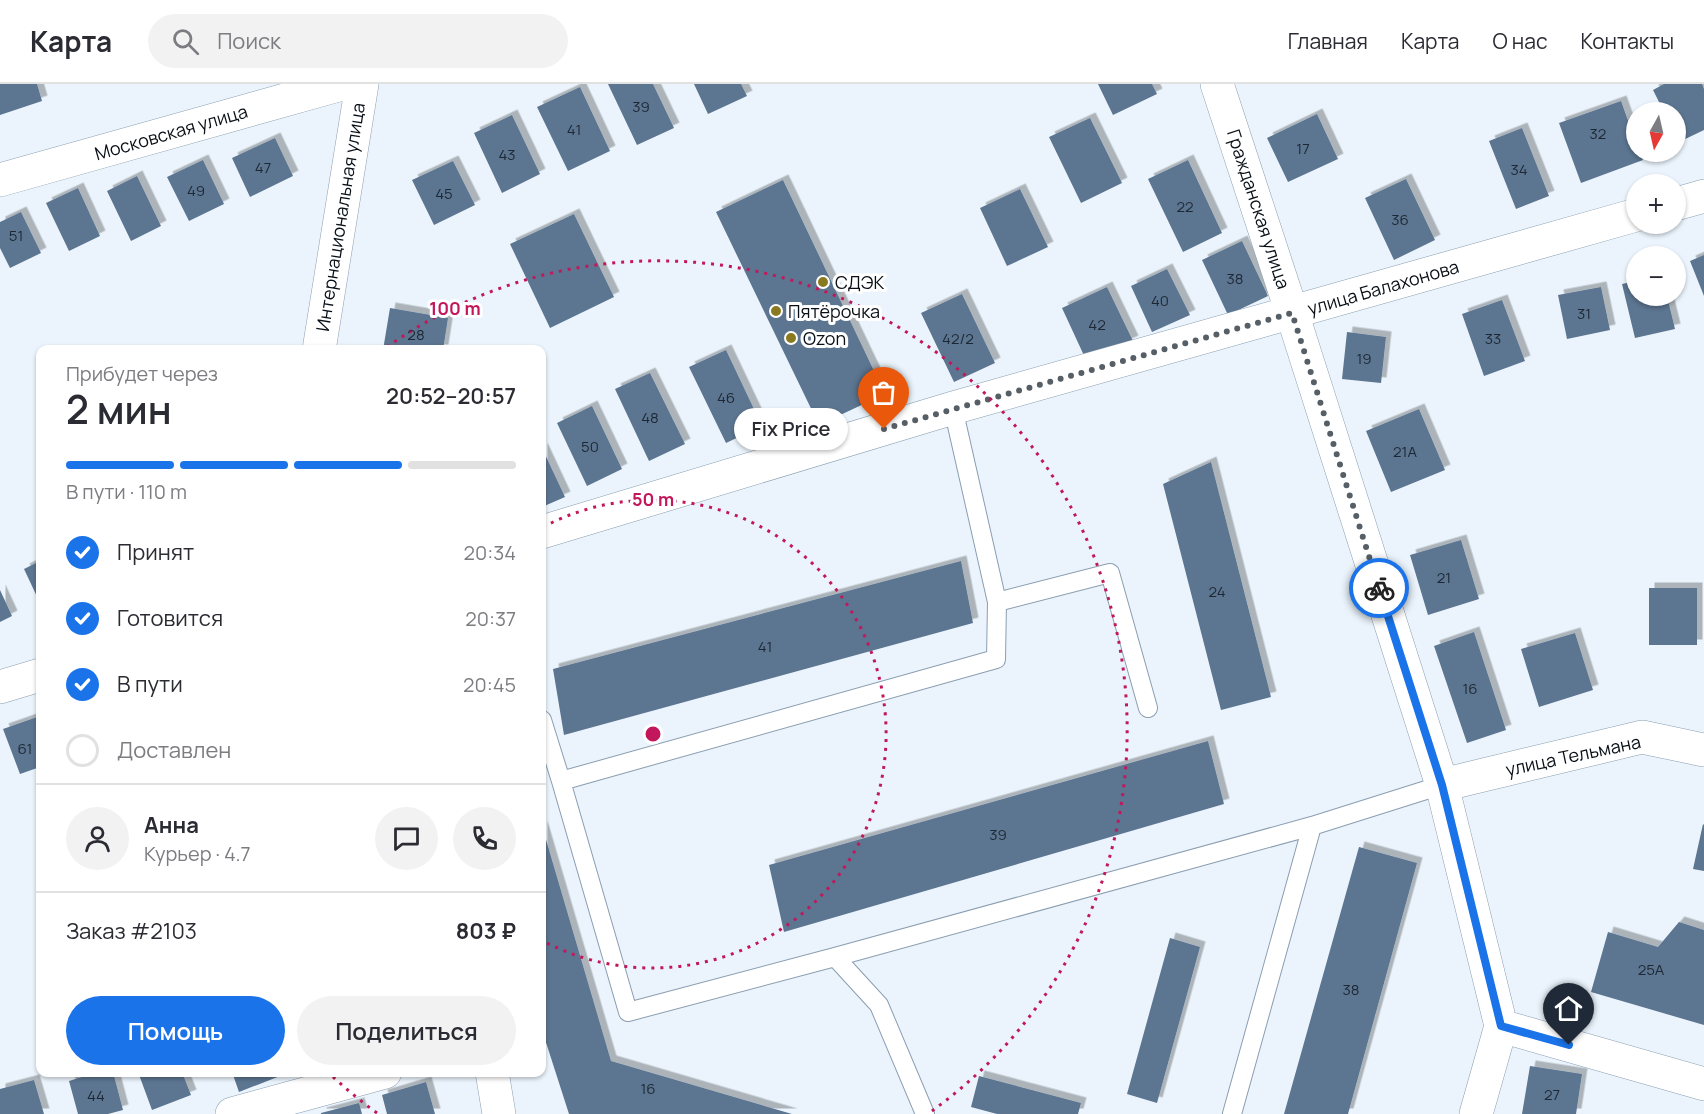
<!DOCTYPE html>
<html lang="ru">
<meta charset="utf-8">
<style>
:root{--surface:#fff;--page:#f2f2f3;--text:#2b2b33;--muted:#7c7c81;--line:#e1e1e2;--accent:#1a73e8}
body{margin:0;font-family:Manrope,sans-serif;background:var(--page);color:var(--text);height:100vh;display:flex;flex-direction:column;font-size:22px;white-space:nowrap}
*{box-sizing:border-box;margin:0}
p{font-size:20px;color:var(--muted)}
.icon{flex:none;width:33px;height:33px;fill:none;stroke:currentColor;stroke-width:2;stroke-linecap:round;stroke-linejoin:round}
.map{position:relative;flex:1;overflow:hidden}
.sheet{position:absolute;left:36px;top:261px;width:510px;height:732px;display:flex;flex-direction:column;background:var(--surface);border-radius:12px;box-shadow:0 2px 4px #0004}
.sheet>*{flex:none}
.needle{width:39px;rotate:188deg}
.controls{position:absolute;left:1626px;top:18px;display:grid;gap:12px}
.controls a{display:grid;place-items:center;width:60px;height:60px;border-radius:50%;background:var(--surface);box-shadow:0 2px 4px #0004;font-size:30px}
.pin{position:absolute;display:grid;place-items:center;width:51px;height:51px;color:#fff;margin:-62px -26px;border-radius:50% 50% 50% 0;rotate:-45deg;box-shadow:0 0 6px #0007}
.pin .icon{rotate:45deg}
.courier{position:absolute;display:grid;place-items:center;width:60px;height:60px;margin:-30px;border:4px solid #1a73e8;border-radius:50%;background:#fff;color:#222;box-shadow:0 2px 8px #0007}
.bubble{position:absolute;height:42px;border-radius:21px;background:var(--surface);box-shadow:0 2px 4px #0004;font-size:20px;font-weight:600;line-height:42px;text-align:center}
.overview em{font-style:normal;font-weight:600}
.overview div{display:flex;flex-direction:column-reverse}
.overview{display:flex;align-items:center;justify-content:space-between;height:102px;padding:0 30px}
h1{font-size:39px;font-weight:600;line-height:45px}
.bar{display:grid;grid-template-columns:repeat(4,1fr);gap:9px 6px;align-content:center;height:72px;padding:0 30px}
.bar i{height:8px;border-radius:4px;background:var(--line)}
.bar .selected{background:var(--accent)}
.bar p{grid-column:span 4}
.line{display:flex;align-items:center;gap:15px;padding:0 30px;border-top:2px solid var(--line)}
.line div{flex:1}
.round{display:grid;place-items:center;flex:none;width:63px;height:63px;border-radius:32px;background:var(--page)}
ol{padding:0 30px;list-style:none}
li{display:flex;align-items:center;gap:18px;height:66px}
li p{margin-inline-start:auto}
li .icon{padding:6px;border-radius:50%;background:var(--accent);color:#fff;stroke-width:4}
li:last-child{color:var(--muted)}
li i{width:33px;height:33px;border:3px solid var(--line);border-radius:50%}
.primary-button{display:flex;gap:12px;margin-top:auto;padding:12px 30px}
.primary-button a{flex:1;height:69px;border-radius:36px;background:var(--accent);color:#fff;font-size:24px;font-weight:600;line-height:69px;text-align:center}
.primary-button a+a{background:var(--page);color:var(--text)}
header{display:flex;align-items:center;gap:36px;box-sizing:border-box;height:84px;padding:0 30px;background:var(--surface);border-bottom:2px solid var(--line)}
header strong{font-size:28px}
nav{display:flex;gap:33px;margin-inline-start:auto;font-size:21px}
.search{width:420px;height:54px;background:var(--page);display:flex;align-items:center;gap:15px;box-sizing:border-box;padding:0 21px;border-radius:33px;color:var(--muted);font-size:22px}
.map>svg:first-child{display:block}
.building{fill:#5c7590;filter:url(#shadow)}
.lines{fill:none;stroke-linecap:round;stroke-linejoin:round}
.lane-casing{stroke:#8a9eb1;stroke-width:20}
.street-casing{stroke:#8a9eb1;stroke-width:34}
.secondary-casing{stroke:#8a9eb1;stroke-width:34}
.lane{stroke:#fff;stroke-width:18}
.street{stroke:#fff;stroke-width:33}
.secondary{stroke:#fff;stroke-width:33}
.done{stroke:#575f66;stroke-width:6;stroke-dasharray:0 10.8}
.route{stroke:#1a73e8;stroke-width:8}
.ring{fill:none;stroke:#c2185b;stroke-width:3;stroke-dasharray:3 6}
.poi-dot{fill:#8a7a1f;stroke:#fff;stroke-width:2}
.labels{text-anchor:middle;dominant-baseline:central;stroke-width:6;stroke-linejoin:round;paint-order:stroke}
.number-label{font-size:15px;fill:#1d2834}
.street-label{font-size:18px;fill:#080f16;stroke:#fff}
.poi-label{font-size:18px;fill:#080f16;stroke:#fff;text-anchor:start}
.centre{fill:#c2185b;stroke:#fff;stroke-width:3}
.ring-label{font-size:18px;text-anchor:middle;font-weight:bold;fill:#c2185b;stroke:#fff;stroke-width:6;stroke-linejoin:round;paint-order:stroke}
</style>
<header>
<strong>Карта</strong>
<div class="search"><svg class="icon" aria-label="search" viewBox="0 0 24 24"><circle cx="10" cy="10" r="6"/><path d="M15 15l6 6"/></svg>Поиск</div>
<nav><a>Главная</a><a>Карта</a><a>О нас</a><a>Контакты</a></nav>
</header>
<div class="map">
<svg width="1704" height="1030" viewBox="0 0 1704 1030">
<defs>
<filter id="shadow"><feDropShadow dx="5.5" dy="-5.5" stdDeviation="0" flood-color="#0004"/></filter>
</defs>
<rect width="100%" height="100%" fill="#ebf4fc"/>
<path class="building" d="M 0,0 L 37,0 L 42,17 L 0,31 Z
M 608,0 L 653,0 L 674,44 L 637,61 Z
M 694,0 L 741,0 L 747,12 L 708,30 Z
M 1098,0 L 1152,0 L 1157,10 L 1113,31 Z
M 1664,0 L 1702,0 L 1704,5 L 1704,46 L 1679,58 L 1676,51 L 1676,28 L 1664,28 L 1653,6 Z
M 580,3 L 610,67 L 568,87 L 537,23 Z
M 1621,17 L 1636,59 L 1636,68 L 1640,68 L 1643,76 L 1581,99 L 1559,39 Z
M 1317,30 L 1338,75 L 1288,98 L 1267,54 Z
M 512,31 L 540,90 L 502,109 L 474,49 Z
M 1090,34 L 1122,99 L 1081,119 L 1049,53 Z
M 1522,44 L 1549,112 L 1516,125 L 1489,57 Z
M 275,54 L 293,92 L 250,113 L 232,74 Z
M 203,76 L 224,120 L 189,137 L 167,93 Z
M 1188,76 L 1222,149 L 1183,168 L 1148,95 Z
M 453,77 L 475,121 L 434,141 L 412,96 Z
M 137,92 L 161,142 L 131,157 L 107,107 Z
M 1406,95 L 1435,156 L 1394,176 L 1365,114 Z
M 783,96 L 885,310 L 819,341 L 716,128 Z
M 78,104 L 100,152 L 69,167 L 46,119 Z
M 1020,105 L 1048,163 L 1007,182 L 980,124 Z
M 21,128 L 41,169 L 10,184 L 0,164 L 0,138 Z
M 574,130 L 614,213 L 550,244 L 510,160 Z
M 1242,157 L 1268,212 L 1228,231 L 1202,176 Z
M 1704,171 L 1704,212 L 1690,177 Z
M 1167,185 L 1190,231 L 1152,248 L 1131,202 Z
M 1636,197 L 1636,212 L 1667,212 L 1675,245 L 1635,254 L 1622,200 Z
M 1107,203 L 1133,257 L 1087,278 L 1062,224 Z
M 1601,203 L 1610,246 L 1567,255 L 1558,211 Z
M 962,210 L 995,279 L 954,298 L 921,229 Z
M 1502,216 L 1525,277 L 1484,292 L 1462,230 Z
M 390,224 L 448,234 L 443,266 L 383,266 Z
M 1347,248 L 1386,253 L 1381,299 L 1342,295 Z
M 726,266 L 762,342 L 726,359 L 689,283 Z
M 650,289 L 685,360 L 649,377 L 615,305 Z
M 592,322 L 622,385 L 587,402 L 557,339 Z
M 1419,325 L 1445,386 L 1391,408 L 1366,347 Z
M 542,364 L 565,413 L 542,423 Z
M 1211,378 L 1271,613 L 1221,626 L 1163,400 Z
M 1461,456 L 1479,515 L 1428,531 L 1410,471 Z
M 40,477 L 40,519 L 24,485 Z
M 961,477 L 973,539 L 564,651 L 553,585 Z
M 1649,504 L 1697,504 L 1697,561 L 1649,561 Z
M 0,506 L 12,532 L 0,538 Z
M 1474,548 L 1506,646 L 1467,659 L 1434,562 Z
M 1575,549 L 1593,606 L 1539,623 L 1521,565 Z
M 40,632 L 40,683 L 20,690 L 3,645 Z
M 1208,657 L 1224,720 L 784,848 L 769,781 Z
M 1703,740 L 1704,741 L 1704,787 L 1693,785 Z
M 542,742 L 611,977 L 792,1030 L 569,1030 L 542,946 Z
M 1359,763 L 1417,779 L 1348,1030 L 1284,1030 Z
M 1679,838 L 1704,846 L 1704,941 L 1591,908 L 1608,848 L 1658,863 Z
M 1170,854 L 1200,863 L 1157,1019 L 1127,1010 Z
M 1530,982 L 1582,990 L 1576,1030 L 1522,1030 Z
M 98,988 L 113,988 L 123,1026 L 108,1030 L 78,1030 L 69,997 Z
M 138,988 L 182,988 L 191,1011 L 152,1026 Z
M 232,988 L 279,988 L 280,992 L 239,1008 Z
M 979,992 L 1081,1019 L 1078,1030 L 997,1030 L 971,1023 Z
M 34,996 L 44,1030 L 0,1030 L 0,1005 Z
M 426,998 L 435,1030 L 387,1030 L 382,1011 Z
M 359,1019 L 362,1030 L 321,1030 L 321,1029 Z"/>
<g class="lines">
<g class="lane-casing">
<path id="lane" d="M 953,324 L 997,518 L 1110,489 L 1148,624
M 997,518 L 996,575 L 561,697 L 628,928 L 835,873 L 1312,742
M 542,636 L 561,697
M 835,873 L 879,921 L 925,1030
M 1232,1030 L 1312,742 L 1442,701"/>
</g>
<g class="street-casing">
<path id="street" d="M 0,96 L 342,0
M 319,266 L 362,0
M 1442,701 L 1642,653 L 1704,666
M 492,988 L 499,1030
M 232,1030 L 385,988"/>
</g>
<g class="secondary-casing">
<path id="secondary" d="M 1217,0 L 1292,229 L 1442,701 L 1501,942 L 1476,1030
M 1676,120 L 1704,112
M 542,448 L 953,324 L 1636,131
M 0,603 L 40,591
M 1501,942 L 1704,1000"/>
</g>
<use href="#lane" class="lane"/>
<use href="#street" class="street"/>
<use href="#secondary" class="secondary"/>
</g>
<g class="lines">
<path class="done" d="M 884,345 L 1292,229 L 1379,504"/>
<path class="route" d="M 1379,504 L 1442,701 L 1501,942 L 1569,961"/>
</g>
<g class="ring">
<path d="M543 443A234 234 0 1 1 543 857"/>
<path d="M377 1029A469 469 0 0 1 330 990M387 263A469 469 0 0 1 929 1029"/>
</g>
<g class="poi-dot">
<circle cx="823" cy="198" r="6"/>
<circle cx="776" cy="227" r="6"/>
<circle cx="791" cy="254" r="6"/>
</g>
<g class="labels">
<g class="number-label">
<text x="641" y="22">39</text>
<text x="574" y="45">41</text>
<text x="1598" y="49">32</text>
<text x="1303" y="64">17</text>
<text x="507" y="70">43</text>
<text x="263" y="83">47</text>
<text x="1519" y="85">34</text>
<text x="196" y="106">49</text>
<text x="444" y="109">45</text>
<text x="1185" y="122">22</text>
<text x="1400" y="135">36</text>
<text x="16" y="151">51</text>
<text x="1235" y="194">38</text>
<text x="1160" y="216">40</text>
<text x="1584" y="229">31</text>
<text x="1097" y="240">42</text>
<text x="416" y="250">28</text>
<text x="958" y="254">42/2</text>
<text x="1493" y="254">33</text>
<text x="1364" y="274">19</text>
<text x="726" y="313">46</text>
<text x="650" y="333">48</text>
<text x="590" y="362">50</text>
<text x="1405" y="367">21А</text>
<text x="1444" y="493">21</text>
<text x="1217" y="507">24</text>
<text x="765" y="562">41</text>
<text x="1470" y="604">16</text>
<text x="25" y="664">61</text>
<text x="998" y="750">39</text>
<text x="1651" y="885">25А</text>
<text x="1351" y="905">38</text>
<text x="648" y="1004">16</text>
<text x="1552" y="1010">27</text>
<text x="96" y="1011">44</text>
</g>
<g class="street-label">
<text transform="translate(171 48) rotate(-16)">Московская улица</text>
<text transform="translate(1259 125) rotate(72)">Гражданская улица</text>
<text transform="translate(340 133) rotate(-81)">Интернациональная улица</text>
<text transform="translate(1383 203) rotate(-16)">улица Балахонова</text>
<text transform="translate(1573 671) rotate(-12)">улица Тельмана</text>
</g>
<g class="poi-label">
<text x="835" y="198">СДЭК</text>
<text x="788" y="227">Пятёрочка</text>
<text x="803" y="254">Ozon</text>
</g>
</g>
<circle cx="653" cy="650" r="9" class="centre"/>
<g class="ring-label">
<text x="455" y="231">100 m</text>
<text x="653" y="422">50 m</text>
</g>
</svg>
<div class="controls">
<a><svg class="needle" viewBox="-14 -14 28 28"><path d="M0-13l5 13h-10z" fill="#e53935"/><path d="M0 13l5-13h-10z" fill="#7c7c81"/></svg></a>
<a>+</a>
<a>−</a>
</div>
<div class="pin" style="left:884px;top:345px;background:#ea580c"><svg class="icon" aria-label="bag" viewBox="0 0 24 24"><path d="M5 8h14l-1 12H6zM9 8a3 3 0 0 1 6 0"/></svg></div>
<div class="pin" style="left:1569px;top:961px;background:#1f2937"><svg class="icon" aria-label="home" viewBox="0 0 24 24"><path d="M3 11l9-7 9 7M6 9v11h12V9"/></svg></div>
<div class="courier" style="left:1379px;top:504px"><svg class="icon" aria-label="bike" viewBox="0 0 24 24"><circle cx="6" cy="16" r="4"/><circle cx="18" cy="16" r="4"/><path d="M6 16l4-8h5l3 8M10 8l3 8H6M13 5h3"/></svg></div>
<div class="bubble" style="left:734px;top:324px;width:114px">Fix Price</div>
<section class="sheet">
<div class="overview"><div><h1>2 мин</h1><p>Прибудет через</p></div><em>20:52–20:57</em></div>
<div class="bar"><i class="selected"></i><i class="selected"></i><i class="selected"></i><i></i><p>В пути · 110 m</p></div>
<ol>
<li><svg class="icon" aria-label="check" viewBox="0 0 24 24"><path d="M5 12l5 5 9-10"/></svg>Принят<p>20:34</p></li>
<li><svg class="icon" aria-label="check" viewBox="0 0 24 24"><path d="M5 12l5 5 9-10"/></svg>Готовится<p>20:37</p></li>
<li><svg class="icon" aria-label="check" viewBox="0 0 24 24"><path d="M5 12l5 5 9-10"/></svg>В пути<p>20:45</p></li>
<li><i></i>Доставлен</li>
</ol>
<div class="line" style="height:108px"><a class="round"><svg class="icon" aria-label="person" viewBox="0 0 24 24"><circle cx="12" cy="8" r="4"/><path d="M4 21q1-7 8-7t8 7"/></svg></a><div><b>Анна</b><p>Курьер · 4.7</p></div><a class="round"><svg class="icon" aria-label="chat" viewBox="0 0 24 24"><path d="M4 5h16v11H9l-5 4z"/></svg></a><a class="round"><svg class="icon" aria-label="phone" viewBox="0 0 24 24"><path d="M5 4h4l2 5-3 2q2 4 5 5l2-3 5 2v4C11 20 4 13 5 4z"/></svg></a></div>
<div class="line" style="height:78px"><div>Заказ #2103</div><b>803 ₽</b></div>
<div class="primary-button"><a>Помощь</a><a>Поделиться</a></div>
</section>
</div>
